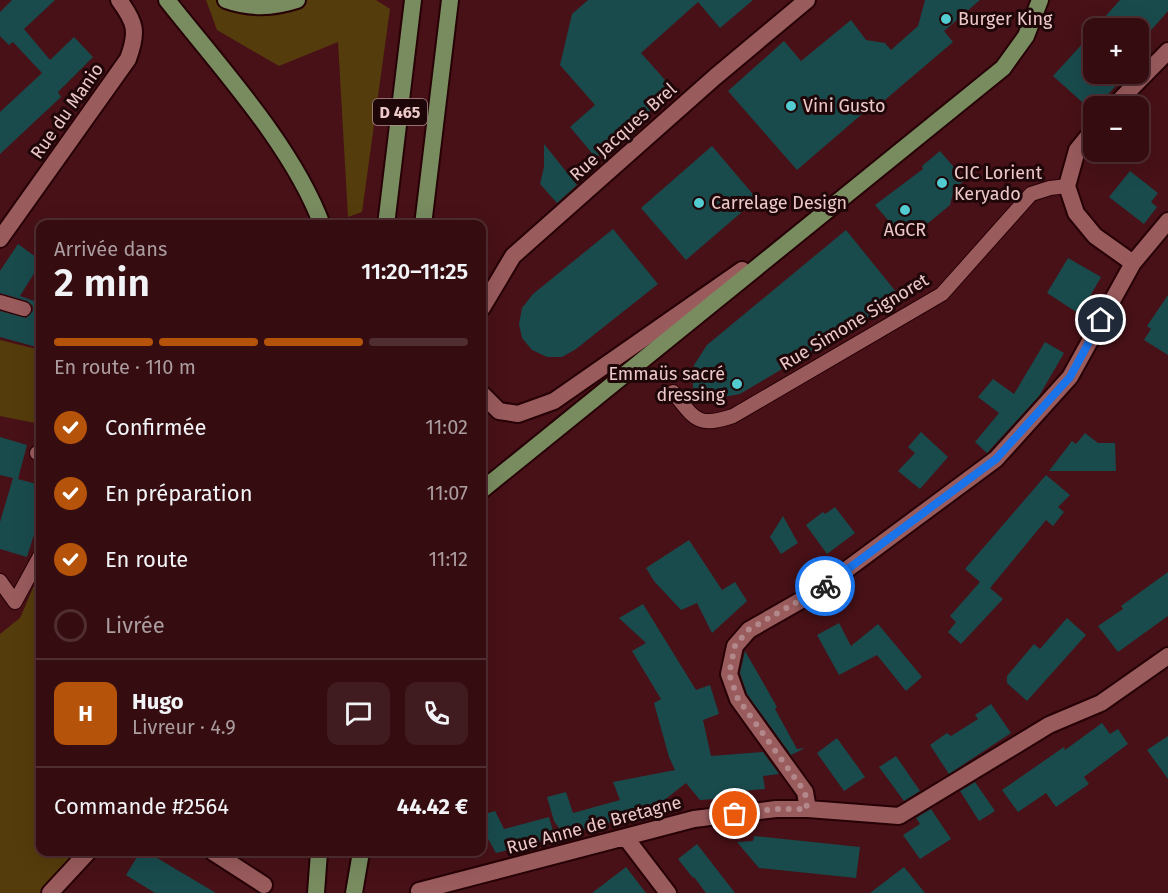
<!DOCTYPE html>
<html lang="fr">
<meta charset="utf-8">
<style>
:root{--surface:#350d11;--page:#401b1f;--text:#f1f3f6;--muted:#aa9c9f;--line:#4f2d31;--accent:#b45309}
body{margin:0;font-family:"Fira Sans",sans-serif;background:var(--page);color:var(--text);height:100vh;display:flex;flex-direction:column;font-size:22px;white-space:nowrap}
*{box-sizing:border-box;margin:0}
p{font-size:20px;color:var(--muted)}
.icon{flex:none;width:33px;height:33px;fill:none;stroke:currentColor;stroke-width:2;stroke-linecap:round;stroke-linejoin:round}
.map{position:relative;flex:1;overflow:hidden}
.panel{position:absolute;left:36px;top:220px;width:450px;height:636px;display:flex;flex-direction:column;background:var(--surface);border-radius:12px;box-shadow:0 6px 24px #0002,0 0 0 2px var(--line)}
.panel>*{flex:none}
.controls{position:absolute;left:1083px;top:18px;display:grid;gap:12px}
.controls a{display:grid;place-items:center;width:66px;height:66px;border-radius:12px;background:var(--surface);box-shadow:0 6px 24px #0002,0 0 0 2px var(--line);font-size:30px}
.pin{position:absolute;display:grid;place-items:center;width:51px;height:51px;color:#fff;margin:-26px;border:3px solid #fff;border-radius:50%;box-shadow:0 2px 6px #0007}
.courier{position:absolute;display:grid;place-items:center;width:60px;height:60px;margin:-30px;border:4px solid #1a73e8;border-radius:50%;background:#fff;color:#222;box-shadow:0 2px 8px #0007}
.summary em{font-style:normal;font-weight:600}
.summary div{display:flex;flex-direction:column-reverse}
.summary{display:flex;align-items:center;justify-content:space-between;height:102px;padding:0 18px}
h1{font-size:39px;font-weight:600;line-height:45px}
.bar{display:grid;grid-template-columns:repeat(4,1fr);gap:9px 6px;align-content:center;height:72px;padding:0 18px}
.bar i{height:8px;border-radius:4px;background:var(--line)}
.bar .current{background:var(--accent)}
.bar p{grid-column:span 4}
.line{display:flex;align-items:center;gap:15px;padding:0 18px;border-top:2px solid var(--line)}
.line div{flex:1}
.round{display:grid;place-items:center;flex:none;width:63px;height:63px;border-radius:12px;background:var(--page)}
ol{padding:0 18px;list-style:none}
li{display:flex;align-items:center;gap:18px;height:66px}
li p{margin-inline-start:auto}
li .icon{padding:6px;border-radius:50%;background:var(--accent);color:#fff;stroke-width:4}
li:last-child{color:var(--muted)}
li i{width:33px;height:33px;border:3px solid var(--line);border-radius:50%}
.map>svg:first-child{display:block}
.green{fill:#553c0c}
.building{fill:#194b4d}
.lines{fill:none;stroke-linecap:round;stroke-linejoin:round}
.service-casing{stroke:#260105;stroke-width:16}
.minor-casing{stroke:#260105;stroke-width:20}
.trunk-casing{stroke:#260105;stroke-width:20}
.service{stroke:#9a5b5d;stroke-width:14}
.minor{stroke:#9a5b5d;stroke-width:16}
.trunk{stroke:#788c60;stroke-width:16}
.done{stroke:#b2888a;stroke-width:6;stroke-dasharray:0 10.8}
.route{stroke:#1a73e8;stroke-width:8}
.poi-dot{fill:#52ccd1;stroke:#1f0709;stroke-width:2}
.labels{text-anchor:middle;dominant-baseline:central;stroke-width:6;stroke-linejoin:round;paint-order:stroke}
.shield{fill:#1f0709;stroke:#ae8e8f;stroke-width:1.5}
.shield-label{font-size:16px;font-weight:bold;fill:#ecc8c8}
.poi-label{font-size:18px;fill:#ecc8c8;stroke:#1f0709;text-anchor:start}
.street-label{font-size:18px;fill:#ecc8c8;stroke:#1f0709}
</style>
<div class="map">
<svg width="1168" height="893" viewBox="0 0 1168 893">
<rect width="100%" height="100%" fill="#471117"/>
<path class="green" d="M 206,0 L 376,0 L 390,9 L 362,212 L 348,217 L 338,42 L 279,66 L 217,30 Z
M 0,340 L 40,350 L 40,424 L 0,416 Z
M 40,572 L 40,852 L 79,852 L 40,893 L 0,893 L 0,634 L 20,618 Z"/>
<path class="building" d="M 12,0 L 55,0 L 24,29 L 50,60 L 74,37 L 93,57 L 58,92 L 61,97 L 0,154 L 0,112 L 42,73 L 13,42 L 9,45 L 0,36 L 0,12 Z
M 588,0 L 753,0 L 720,28 L 698,2 L 641,53 L 674,90 L 596,158 L 570,127 L 595,105 L 560,65 L 572,14 Z
M 925,0 L 980,0 L 944,31 L 953,42 L 879,105 L 876,102 L 797,170 L 728,91 L 784,41 L 801,61 L 851,20 L 866,40 L 885,43 L 891,50 L 918,26 Z
M 1120,0 L 1168,0 L 1168,11 L 1138,45 L 1138,28 L 1095,28 Z
M 1094,31 L 1094,74 L 1127,74 L 1097,106 L 1094,106 L 1092,111 L 1053,76 Z
M 544,144 L 577,185 L 557,203 L 540,184 L 544,167 Z
M 712,146 L 757,199 L 686,260 L 641,208 Z
M 940,151 L 965,180 L 954,189 L 950,205 L 921,229 L 915,222 L 899,233 L 875,205 L 923,169 L 922,166 Z
M 1130,171 L 1158,193 L 1151,202 L 1157,207 L 1144,224 L 1109,197 Z
M 613,229 L 658,284 L 576,349 L 562,357 L 547,357 L 532,350 L 522,338 L 519,324 L 522,308 L 533,294 Z
M 846,230 L 901,298 L 740,394 L 713,399 L 694,395 L 692,375 L 694,365 L 707,345 Z
M 18,244 L 40,260 L 40,264 L 20,296 L 40,303 L 40,348 L 0,337 L 0,311 L 26,318 L 33,311 L 33,306 L 27,301 L 0,293 L 0,271 Z
M 1068,258 L 1101,277 L 1089,298 L 1093,301 L 1084,317 L 1047,293 Z
M 1168,295 L 1168,355 L 1144,340 L 1151,329 L 1147,326 Z
M 1045,342 L 1064,353 L 1039,396 L 987,453 L 975,442 L 999,413 L 978,397 L 993,379 L 1014,394 Z
M 921,432 L 948,457 L 920,489 L 898,471 L 915,453 L 908,447 Z
M 1085,433 L 1098,443 L 1115,443 L 1116,471 L 1049,471 L 1072,441 L 1076,444 Z
M 0,437 L 27,445 L 18,479 L 40,485 L 40,529 L 36,528 L 27,557 L 0,549 L 0,522 L 13,478 L 0,475 Z
M 1046,475 L 1070,495 L 1058,507 L 1064,512 L 1053,526 L 1046,520 L 990,588 L 1003,599 L 961,644 L 948,632 L 956,622 L 950,616 L 980,582 L 965,569 Z
M 835,507 L 855,533 L 827,554 L 806,525 L 823,512 L 825,514 Z
M 783,516 L 798,543 L 781,554 L 770,537 Z
M 689,540 L 722,590 L 735,582 L 747,601 L 712,633 L 697,603 L 681,610 L 654,581 L 646,568 Z
M 1168,572 L 1168,616 L 1118,652 L 1098,626 L 1123,609 L 1121,606 Z
M 643,604 L 696,690 L 710,685 L 719,714 L 703,720 L 711,756 L 763,752 L 779,774 L 763,776 L 765,789 L 742,791 L 742,795 L 715,797 L 715,799 L 700,800 L 686,783 L 663,801 L 668,807 L 564,835 L 554,821 L 547,797 L 566,792 L 573,813 L 620,800 L 613,782 L 675,770 L 669,757 L 654,703 L 661,699 L 632,651 L 646,643 L 619,618 Z
M 1067,618 L 1086,635 L 1027,701 L 1007,683 L 1007,676 L 1034,644 L 1040,649 Z
M 839,623 L 851,646 L 878,624 L 922,677 L 906,691 L 877,655 L 839,675 L 817,635 Z
M 745,651 L 777,707 L 775,709 L 797,749 L 805,748 L 791,755 L 747,694 L 740,673 Z
M 991,704 L 1011,733 L 949,774 L 930,745 L 947,733 L 951,736 L 978,719 L 975,715 Z
M 1102,723 L 1110,734 L 1118,729 L 1128,744 L 1084,777 L 1089,784 L 1056,807 L 1046,793 L 1018,812 L 1002,790 L 1064,747 L 1065,750 Z
M 1168,736 L 1168,779 L 1147,750 Z
M 837,738 L 865,777 L 844,791 L 817,753 Z
M 896,756 L 920,791 L 904,801 L 879,767 Z
M 975,782 L 995,811 L 979,821 L 960,791 Z
M 931,809 L 951,839 L 920,859 L 903,835 L 920,824 L 916,818 Z
M 495,811 L 504,829 L 549,817 L 555,838 L 496,853 L 487,837 L 482,839 L 482,815 Z
M 754,836 L 860,847 L 856,878 L 759,868 L 737,842 L 753,841 Z
M 697,844 L 735,893 L 706,893 L 694,877 L 693,878 L 678,859 Z
M 140,852 L 147,852 L 216,893 L 155,893 L 126,875 Z
M 626,867 L 646,893 L 592,893 Z
M 904,867 L 925,893 L 870,893 Z"/>
<g class="lines">
<g class="service-casing">
<path id="service" d="M 0,302 L 24,309
M 673,392 C 695,419 697,428 733,416 L 942,294 L 1031,194 L 1050,188 L 1067,186
M 37,453 L 40,454
M 0,581 L 15,602 L 40,556"/>
</g>
<g class="minor-casing">
<path id="minor" d="M 1114,106 L 1168,51
M 1094,129 L 1077,150 L 1067,186 L 1076,213 L 1095,236 L 1133,263
M 0,239 L 128,59 C 138,32 136,23 119,0
M 482,308 L 513,256 L 715,77 L 807,0
M 482,394 L 499,411 L 518,414 L 554,401 L 742,270
M 808,809 L 805,792 L 738,699 L 729,674 L 735,646 L 749,630 L 819,590 L 996,459 L 1070,377 L 1133,263 L 1168,221
M 626,838 L 668,893
M 213,852 L 264,885
M 50,893 L 88,852
M 420,893 L 419,891 L 694,819 L 776,809 L 808,809 L 899,816 L 1049,725 L 1101,703 L 1168,656"/>
</g>
<g class="trunk-casing">
<path id="trunk" d="M 167,0 C 219,66 293,146 322,225
M 226,0 C 251,9 273,8 297,0
M 386,225 L 413,0
M 423,225 L 450,0
M 482,490 L 1003,68 L 1026,36 L 1040,0
M 316,893 L 319,852
M 354,893 L 361,852"/>
</g>
<use href="#service" class="service"/>
<use href="#minor" class="minor"/>
<use href="#trunk" class="trunk"/>
</g>
<g class="lines">
<path class="done" d="M 735,814 L 776,809 L 807,809 L 805,792 L 738,699 L 729,674 L 735,646 L 748,630 L 825,586"/>
<path class="route" d="M 825,586 L 996,459 L 1070,377 L 1101,320"/>
</g>
<g class="poi-dot">
<circle cx="946" cy="19" r="6"/>
<circle cx="791" cy="106" r="6"/>
<circle cx="942" cy="183" r="6"/>
<circle cx="699" cy="203" r="6"/>
<circle cx="905" cy="210" r="6"/>
<circle cx="737" cy="384" r="6"/>
</g>
<g class="labels">
<rect class="shield" x="373" y="99" width="54" height="26" rx="4.5"/>
<g class="shield-label">
<text x="400" y="112">D 465</text>
</g>
<g class="poi-label">
<text x="958" y="19">Burger King</text>
<text x="803" y="106">Vini Gusto</text>
<text x="954" y="173">CIC Lorient<tspan x="954" dy="21">Keryado</tspan></text>
<text x="711" y="203">Carrelage Design</text>
<text x="905" y="230" text-anchor="middle">AGCR</text>
<text x="725" y="374" text-anchor="end">Emmaüs sacré<tspan x="725" dy="21">dressing</tspan></text>
</g>
<g class="street-label">
<text transform="translate(67 111) rotate(-55)">Rue du Manio</text>
<text transform="translate(623 132) rotate(-42)">Rue Jacques Brel</text>
<text transform="translate(854 322) rotate(-31)">Rue Simone Signoret</text>
<text transform="translate(594 825) rotate(-15)">Rue Anne de Bretagne</text>
</g>
</g>
</svg>
<div class="controls">
<a>+</a>
<a>−</a>
</div>
<div class="pin" style="left:735px;top:814px;background:#ea580c"><svg class="icon" aria-label="bag" viewBox="0 0 24 24"><path d="M5 8h14l-1 12H6zM9 8a3 3 0 0 1 6 0"/></svg></div>
<div class="pin" style="left:1101px;top:320px;background:#1f2937"><svg class="icon" aria-label="home" viewBox="0 0 24 24"><path d="M3 11l9-7 9 7M6 9v11h12V9"/></svg></div>
<div class="courier" style="left:825px;top:586px"><svg class="icon" aria-label="bike" viewBox="0 0 24 24"><circle cx="6" cy="16" r="4"/><circle cx="18" cy="16" r="4"/><path d="M6 16l4-8h5l3 8M10 8l3 8H6M13 5h3"/></svg></div>
<section class="panel">
<div class="summary"><div><h1>2 min</h1><p>Arrivée dans</p></div><em>11:20–11:25</em></div>
<div class="bar"><i class="current"></i><i class="current"></i><i class="current"></i><i></i><p>En route · 110 m</p></div>
<ol>
<li><svg class="icon" aria-label="check" viewBox="0 0 24 24"><path d="M5 12l5 5 9-10"/></svg>Confirmée<p>11:02</p></li>
<li><svg class="icon" aria-label="check" viewBox="0 0 24 24"><path d="M5 12l5 5 9-10"/></svg>En préparation<p>11:07</p></li>
<li><svg class="icon" aria-label="check" viewBox="0 0 24 24"><path d="M5 12l5 5 9-10"/></svg>En route<p>11:12</p></li>
<li><i></i>Livrée</li>
</ol>
<div class="line" style="height:108px"><b class="round" style="background:var(--accent);color:#fff">H</b><div><b>Hugo</b><p>Livreur · 4.9</p></div><a class="round"><svg class="icon" aria-label="chat" viewBox="0 0 24 24"><path d="M4 5h16v11H9l-5 4z"/></svg></a><a class="round"><svg class="icon" aria-label="phone" viewBox="0 0 24 24"><path d="M5 4h4l2 5-3 2q2 4 5 5l2-3 5 2v4C11 20 4 13 5 4z"/></svg></a></div>
<div class="line" style="height:78px"><div>Commande #2564</div><b>44.42 €</b></div>
</section>
</div>
